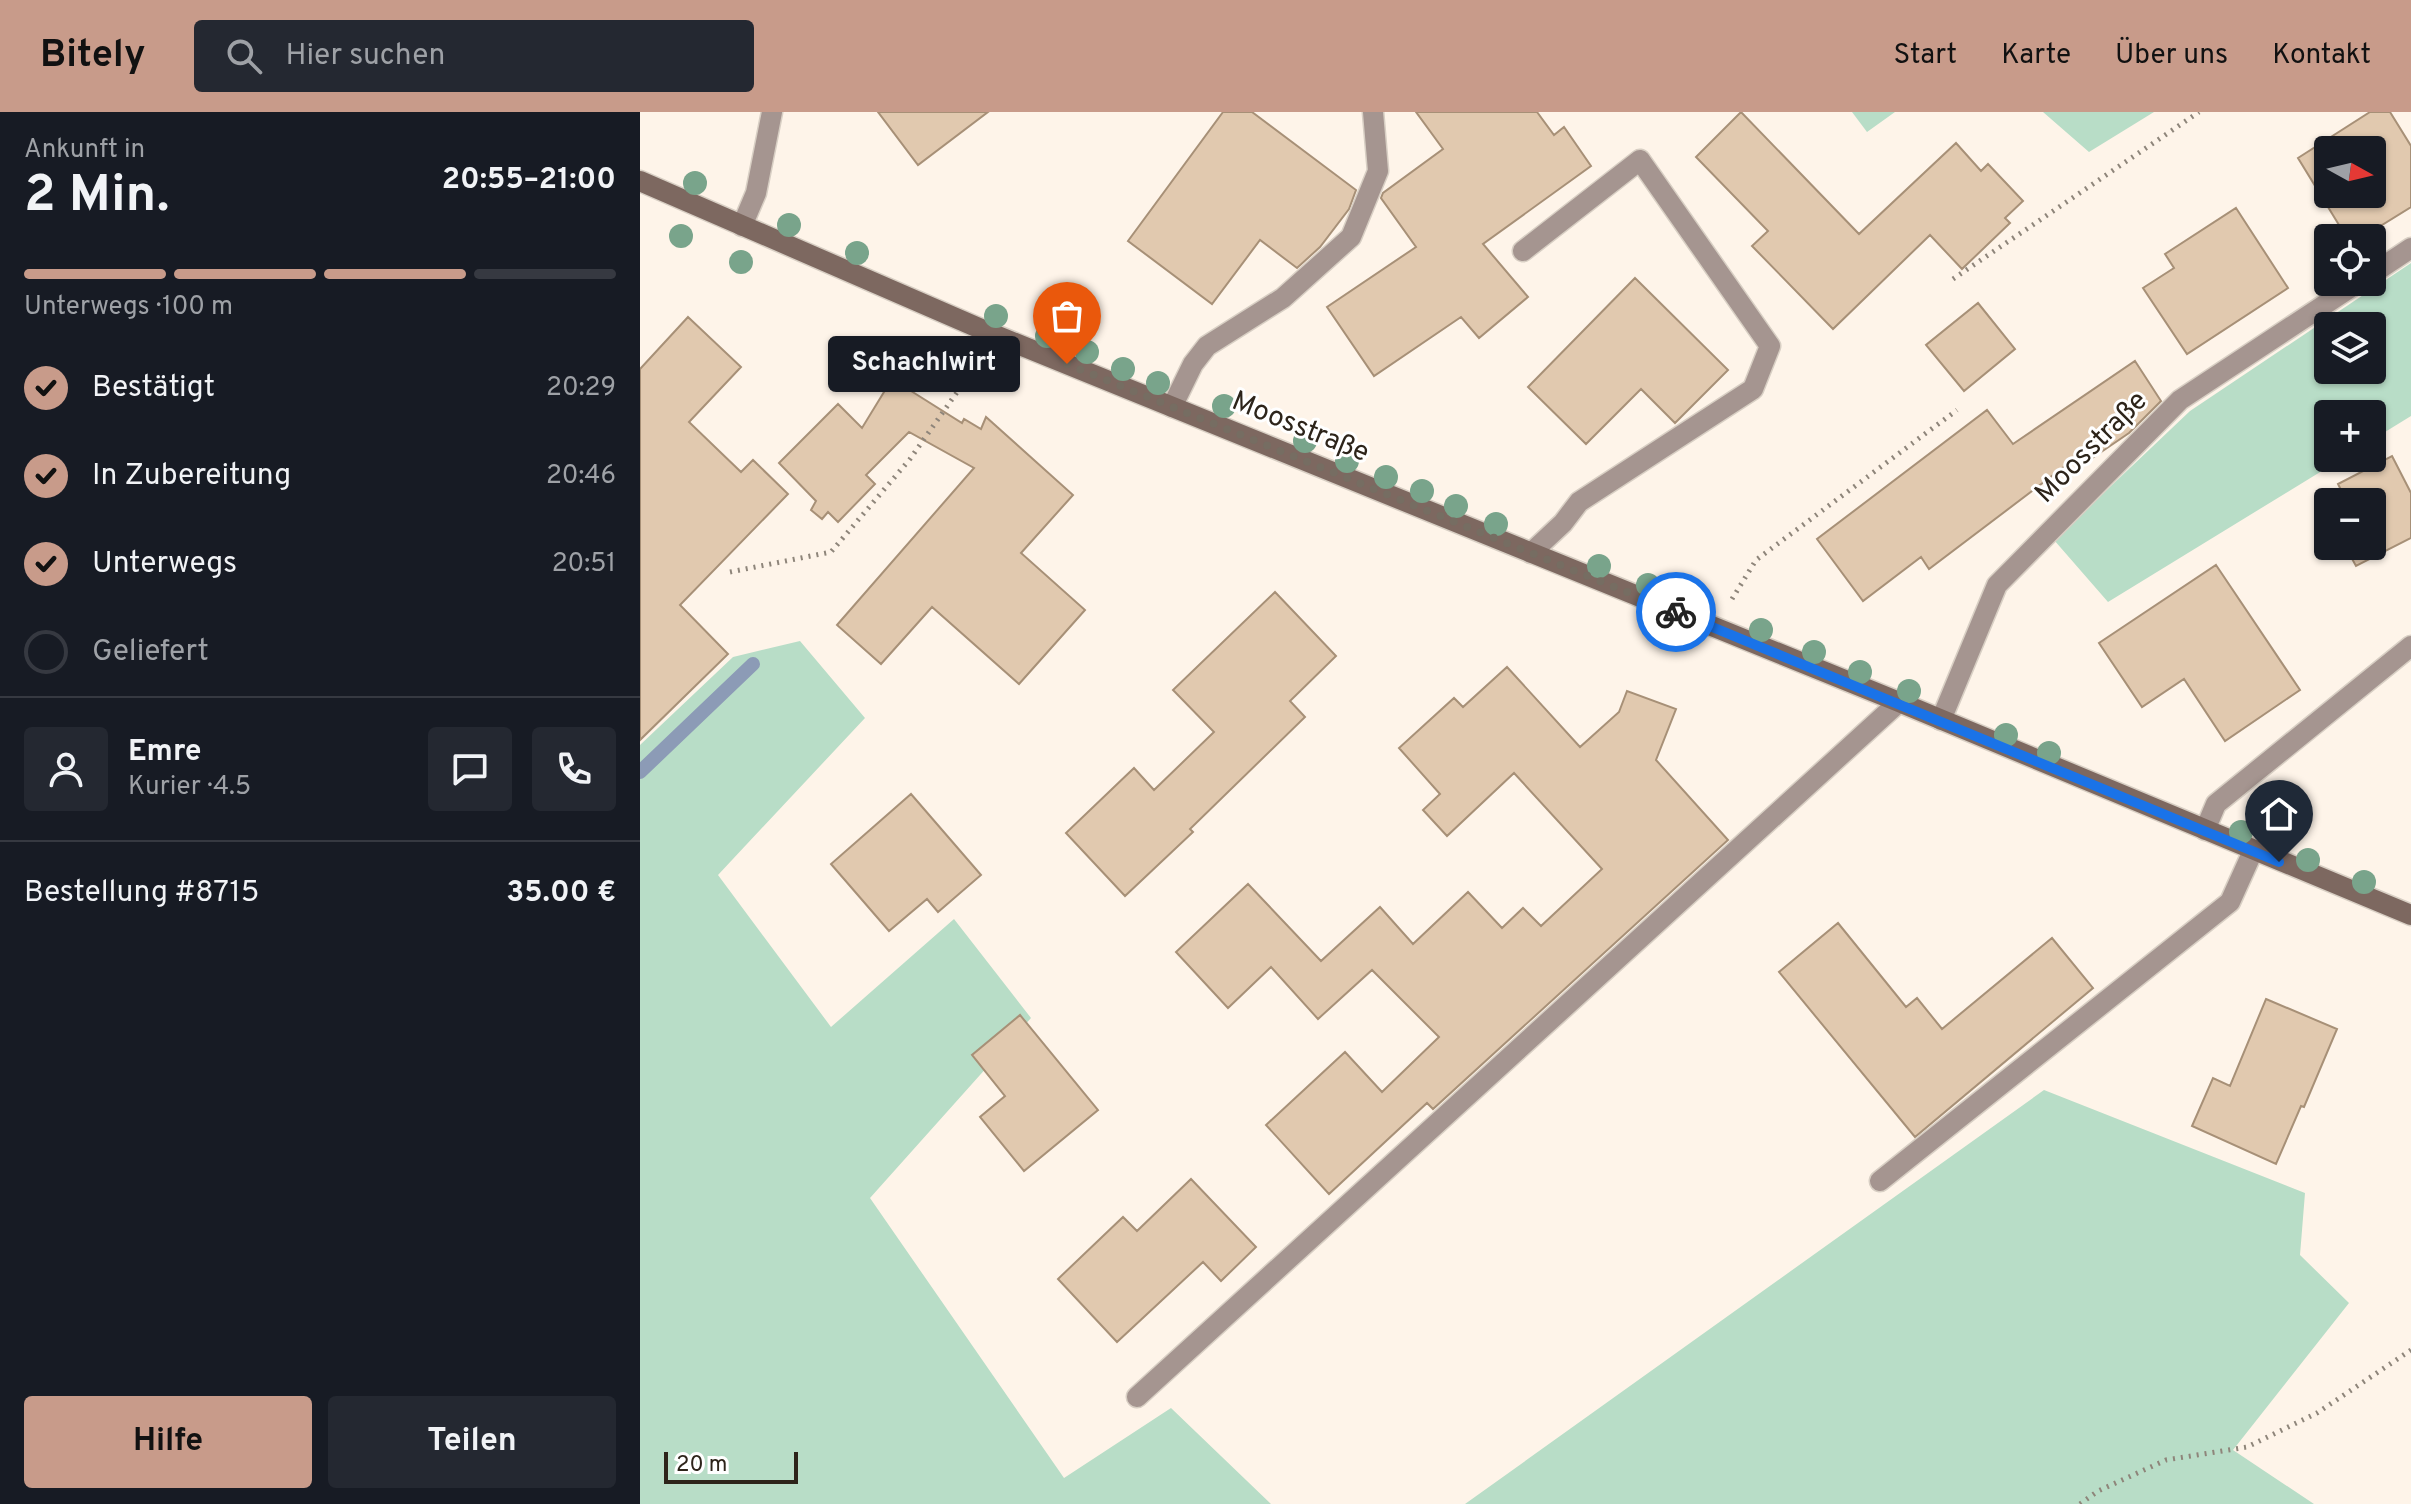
<!DOCTYPE html>
<html lang="de">
<meta charset="utf-8">
<style>
:root{--surface:#171b24;--page:#242831;--text:#f1f3f6;--muted:#9ea1a6;--line:#363941;--accent:#c89b8a}
body{margin:0;font-family:Overpass,sans-serif;background:var(--page);color:var(--text);height:100vh;display:flex;flex-direction:column;font-size:30px;white-space:nowrap}
*{box-sizing:border-box;margin:0}
p{font-size:26px;color:var(--muted)}
.icon{flex:none;width:44px;height:44px;fill:none;stroke:currentColor;stroke-width:2;stroke-linecap:round;stroke-linejoin:round}
.map{position:relative;flex:1;overflow:hidden}
.sheet{display:flex;flex-direction:column;background:var(--surface);width:640px}
.sheet>*{flex:none}
.needle{width:52px;rotate:98deg}
.tools{position:absolute;left:1674px;top:24px;display:grid;gap:16px}
.tools a{display:grid;place-items:center;width:72px;height:72px;border-radius:8px;background:var(--surface);box-shadow:0 2px 6px #0004;font-size:40px}
.scale{position:absolute;left:24px;bottom:20px;width:134px;box-sizing:border-box;padding-left:8px;border:4px solid #2d241a;border-top:0;font-size:22px;line-height:28px;white-space:nowrap;color:#2d241a;-webkit-text-stroke:6px #fff;paint-order:stroke}
.pin{position:absolute;display:grid;place-items:center;width:68px;height:68px;color:#fff;margin:-82px -34px;border-radius:50% 50% 50% 0;rotate:-45deg;box-shadow:0 0 8px #0007}
.pin .icon{rotate:45deg}
.courier{position:absolute;display:grid;place-items:center;width:80px;height:80px;margin:-40px;border:6px solid #1a73e8;border-radius:50%;background:#fff;color:#222;box-shadow:0 2px 10px #0007}
.bubble{position:absolute;height:56px;border-radius:8px;background:var(--surface);box-shadow:0 2px 6px #0004;font-size:26px;font-weight:700;line-height:56px;text-align:center}
.overview em{font-style:normal;font-weight:700}
.overview div{display:flex;flex-direction:column-reverse}
.overview{display:flex;align-items:center;justify-content:space-between;height:136px;padding:0 24px}
h1{font-size:52px;font-weight:700;line-height:60px}
.bar{display:grid;grid-template-columns:repeat(4,1fr);gap:12px 8px;align-content:center;height:96px;padding:0 24px}
.bar i{height:10px;border-radius:6px;background:var(--line)}
.bar .active{background:var(--accent)}
.bar p{grid-column:span 4}
.line{display:flex;align-items:center;gap:20px;padding:0 24px;border-top:2px solid var(--line)}
.line div{flex:1}
.round{display:grid;place-items:center;flex:none;width:84px;height:84px;border-radius:8px;background:var(--page)}
ol{padding:0 24px;list-style:none}
li{display:flex;align-items:center;gap:24px;height:88px}
li p{margin-inline-start:auto}
li .icon{padding:8px;border-radius:50%;background:var(--accent);color:#111;stroke-width:4}
li:last-child{color:var(--muted)}
li i{width:44px;height:44px;border:4px solid var(--line);border-radius:50%}
.action{display:flex;gap:16px;margin-top:auto;padding:16px 24px}
.action a{flex:1;height:92px;border-radius:8px;background:var(--accent);color:#111;font-size:32px;font-weight:700;line-height:92px;text-align:center}
.action a+a{background:var(--page);color:var(--text)}
header{display:flex;align-items:center;gap:48px;box-sizing:border-box;height:112px;padding:0 40px;background:var(--accent);color:#111}
header strong{font-size:38px}
nav{display:flex;gap:44px;margin-inline-start:auto;font-size:28px}
.search{width:560px;height:72px;background:var(--page);display:flex;align-items:center;gap:20px;box-sizing:border-box;padding:0 28px;border-radius:8px;color:var(--muted);font-size:30px}
main{display:flex;flex:1;min-height:0}
.map>svg:first-child{display:block}
.green{fill:#b8ddc7;fill-rule:evenodd}
.lines{fill:none;stroke-linecap:round;stroke-linejoin:round}
.stream{stroke:#8c9bb6;stroke-width:14}
.building{fill:#e1c9af;stroke:#a79077;stroke-width:2;fill-rule:evenodd}
.lane-casing{stroke:#d8cfc4;stroke-width:23}
.street-casing{stroke:#d8cfc4;stroke-width:23}
.secondary-casing{stroke:#d8cfc4;stroke-width:23}
.path{stroke:#8e857a;stroke-width:5;stroke-dasharray:2 6;stroke-linecap:butt}
.lane{stroke:#a59590;stroke-width:20}
.street{stroke:#a59590;stroke-width:20}
.secondary{stroke:#7d6860;stroke-width:20}
.tree{fill:#79a48b}
.done{stroke:#766d62;stroke-width:8;stroke-dasharray:0 14.4}
.route{stroke:#1a73e8;stroke-width:10}
.labels{text-anchor:middle;dominant-baseline:central;stroke-width:6;stroke-linejoin:round;paint-order:stroke}
.street-label{font-size:28px;fill:#2d241a;stroke:#fff}
</style>
<header>
<strong>Bitely</strong>
<div class="search"><svg class="icon" aria-label="search" viewBox="0 0 24 24"><circle cx="10" cy="10" r="6"/><path d="M15 15l6 6"/></svg>Hier suchen</div>
<nav><a>Start</a><a>Karte</a><a>Über uns</a><a>Kontakt</a></nav>
</header>
<main>
<section class="sheet">
<div class="overview"><div><h1>2 Min.</h1><p>Ankunft in</p></div><em>20:55–21:00</em></div>
<div class="bar"><i class="active"></i><i class="active"></i><i class="active"></i><i></i><p>Unterwegs · 100 m</p></div>
<ol>
<li><svg class="icon" aria-label="check" viewBox="0 0 24 24"><path d="M5 12l5 5 9-10"/></svg>Bestätigt<p>20:29</p></li>
<li><svg class="icon" aria-label="check" viewBox="0 0 24 24"><path d="M5 12l5 5 9-10"/></svg>In Zubereitung<p>20:46</p></li>
<li><svg class="icon" aria-label="check" viewBox="0 0 24 24"><path d="M5 12l5 5 9-10"/></svg>Unterwegs<p>20:51</p></li>
<li><i></i>Geliefert</li>
</ol>
<div class="line" style="height:144px"><a class="round"><svg class="icon" aria-label="person" viewBox="0 0 24 24"><circle cx="12" cy="8" r="4"/><path d="M4 21q1-7 8-7t8 7"/></svg></a><div><b>Emre</b><p>Kurier · 4.5</p></div><a class="round"><svg class="icon" aria-label="chat" viewBox="0 0 24 24"><path d="M4 5h16v11H9l-5 4z"/></svg></a><a class="round"><svg class="icon" aria-label="phone" viewBox="0 0 24 24"><path d="M5 4h4l2 5-3 2q2 4 5 5l2-3 5 2v4C11 20 4 13 5 4z"/></svg></a></div>
<div class="line" style="height:104px"><div>Bestellung #8715</div><b>35.00 €</b></div>
<div class="action"><a>Hilfe</a><a>Teilen</a></div>
</section>
<div class="map">
<svg width="1771" height="1392" viewBox="0 0 1771 1392">
<rect width="100%" height="100%" fill="#fef4e9"/>
<path class="green" d="M 1212,0 L 1255,0 L 1227,20 Z
M 1403,0 L 1514,0 L 1449,40 Z
M 1771,151 L 1771,304 L 1732,328 L 1732,302 L 1688,302 L 1688,346 L 1703,346 L 1468,490 L 1414,428 L 1550,299 ZM 1688,214 L 1732,214 L 1732,258 L 1688,258 Z
M 160,529 L 225,606 L 78,763 L 191,915 L 314,807 L 391,906 L 230,1086 L 424,1366 L 531,1296 L 631,1392 L 0,1392 L 0,633 L 93,545 Z
M 1404,978 L 1665,1081 L 1660,1143 L 1709,1191 L 1593,1338 L 1674,1392 L 825,1392 Z"/>
<g class="lines">
<path class="stream" d="M 0,660 L 113,552"/>
</g>
<path class="building" d="M 238,0 L 348,0 L 278,53 Z
M 583,0 L 612,0 L 716,78 L 709,97 L 680,135 L 657,156 L 620,128 L 572,192 L 488,129 Z
M 776,0 L 897,0 L 914,23 L 924,15 L 951,54 L 843,132 L 888,185 L 839,226 L 821,205 L 734,264 L 687,195 L 776,135 L 741,86 L 743,81 L 803,37 Z
M 1101,0 L 1219,122 L 1316,31 L 1341,59 L 1348,52 L 1383,89 L 1365,106 L 1370,111 L 1322,157 L 1290,123 L 1193,217 L 1112,134 L 1128,119 L 1056,45 Z
M 1730,0 L 1750,0 L 1771,34 L 1771,95 L 1721,126 L 1707,126 L 1658,46 ZM 1688,38 L 1732,38 L 1732,82 L 1688,82 Z
M 1596,96 L 1648,176 L 1547,242 L 1503,176 L 1534,156 L 1525,142 Z
M 995,166 L 1088,258 L 1035,311 L 1001,277 L 946,332 L 888,275 Z
M 1338,191 L 1375,237 L 1324,279 L 1286,233 Z
M 48,205 L 101,255 L 49,310 L 101,360 L 113,348 L 148,382 L 40,493 L 88,542 L 0,628 L 0,257 Z
M 1495,249 L 1521,289 L 1489,321 L 1451,347 L 1445,339 L 1289,457 L 1281,445 L 1223,489 L 1177,427 L 1347,298 L 1373,332 Z
M 252,267 L 322,311 L 324,307 L 341,317 L 346,305 L 433,383 L 381,441 L 445,498 L 379,572 L 292,495 L 241,552 L 197,513 L 334,356 L 269,320 L 226,363 L 235,372 L 198,410 L 188,400 L 182,407 L 171,398 L 176,389 L 139,351 L 198,292 L 222,316 Z
M 1752,344 L 1771,381 L 1771,426 L 1716,454 L 1705,434 L 1732,434 L 1732,390 L 1707,390 L 1698,372 Z
M 1576,453 L 1660,578 L 1585,629 L 1544,567 L 1502,595 L 1459,531 Z
M 635,480 L 696,544 L 650,589 L 665,605 L 550,717 L 553,720 L 485,784 L 426,721 L 494,656 L 514,678 L 574,620 L 533,578 Z
M 867,555 L 940,635 L 979,600 L 987,579 L 1036,597 L 1016,648 L 1088,728 L 793,997 L 787,991 L 689,1082 L 626,1013 L 705,940 L 742,980 L 799,925 L 732,858 L 678,907 L 631,855 L 588,896 L 536,840 L 608,772 L 681,849 L 740,795 L 773,832 L 828,780 L 862,816 L 883,796 L 901,814 L 962,757 L 874,661 L 807,724 L 783,698 L 800,682 L 759,636 L 814,586 L 823,595 Z
M 271,682 L 341,763 L 298,800 L 287,787 L 249,819 L 191,752 Z
M 1198,811 L 1266,895 L 1277,886 L 1302,917 L 1412,826 L 1453,876 L 1275,1025 L 1139,860 Z
M 1626,887 L 1697,917 L 1664,995 L 1661,994 L 1636,1052 L 1552,1014 L 1573,966 L 1590,974 Z
M 380,903 L 458,998 L 384,1059 L 340,1005 L 365,984 L 332,943 Z
M 551,1067 L 616,1135 L 581,1169 L 563,1150 L 477,1230 L 418,1167 L 483,1105 L 497,1119 Z"/>
<g class="lines">
<g class="lane-casing">
<path id="lane" d="M 883,139 L 1000,48 L 1130,234 L 1113,277 L 939,390 L 923,411 L 891,441
M 532,295 L 553,252 L 567,234 L 643,186 L 711,125 L 738,59 L 733,0
M 1565,718 L 1576,692 L 1771,534
M 1240,1069 L 1590,790 L 1613,739
M 497,1285 L 1259,590"/>
</g>
<g class="street-casing">
<path id="street" d="M 102,114 L 116,81 L 132,0
M 1732,162 L 1771,136
M 1301,608 L 1357,473 L 1540,288 L 1719,170"/>
</g>
<g class="secondary-casing">
<path id="secondary" d="M 0,69 L 348,220 L 1259,590 L 1771,803"/>
</g>
<path class="path" d="M 1313,167 L 1559,0
M 90,460 L 191,440 L 270,347 L 327,266 L 334,250
M 1092,487 L 1116,448 L 1317,298
M 1440,1392 L 1458,1379 L 1526,1348 L 1607,1335 L 1677,1301 L 1771,1238"/>
<use href="#lane" class="lane"/>
<use href="#street" class="street"/>
<use href="#secondary" class="secondary"/>
</g>
<g class="tree">
<circle cx="55" cy="71" r="12"/>
<circle cx="149" cy="113" r="12"/>
<circle cx="41" cy="124" r="12"/>
<circle cx="217" cy="141" r="12"/>
<circle cx="101" cy="150" r="12"/>
<circle cx="356" cy="204" r="12"/>
<circle cx="407" cy="224" r="12"/>
<circle cx="447" cy="240" r="12"/>
<circle cx="483" cy="257" r="12"/>
<circle cx="518" cy="271" r="12"/>
<circle cx="584" cy="294" r="12"/>
<circle cx="665" cy="329" r="12"/>
<circle cx="707" cy="349" r="12"/>
<circle cx="746" cy="365" r="12"/>
<circle cx="782" cy="379" r="12"/>
<circle cx="816" cy="394" r="12"/>
<circle cx="856" cy="412" r="12"/>
<circle cx="959" cy="454" r="12"/>
<circle cx="1008" cy="473" r="12"/>
<circle cx="1046" cy="489" r="12"/>
<circle cx="1121" cy="518" r="12"/>
<circle cx="1174" cy="540" r="12"/>
<circle cx="1220" cy="560" r="12"/>
<circle cx="1269" cy="579" r="12"/>
<circle cx="1366" cy="623" r="12"/>
<circle cx="1409" cy="641" r="12"/>
<circle cx="1601" cy="720" r="12"/>
<circle cx="1668" cy="748" r="12"/>
<circle cx="1724" cy="770" r="12"/>
</g>
<g class="lines">
<path class="done" d="M 427,252 L 1036,500"/>
<path class="route" d="M 1036,500 L 1639,750"/>
</g>
<g class="labels">
<g class="street-label">
<text transform="translate(660 316) rotate(22)">Moosstraße</text>
<text transform="translate(1452 336) rotate(-45)">Moosstraße</text>
</g>
</g>
</svg>
<div class="tools">
<a><svg class="needle" viewBox="-14 -14 28 28"><path d="M0-13l5 13h-10z" fill="#e53935"/><path d="M0 13l5-13h-10z" fill="#9ea1a6"/></svg></a>
<a><svg class="icon" aria-label="locate" viewBox="0 0 24 24"><circle cx="12" cy="12" r="6"/><path d="M12 2v4M12 18v4M2 12h4M18 12h4"/></svg></a>
<a><svg class="icon" aria-label="layers" viewBox="0 0 24 24"><path d="M12 4l9 5-9 5-9-5zM3 14l9 5 9-5"/></svg></a>
<a>+</a>
<a>−</a>
</div>
<div class="scale">20 m</div>
<div class="pin" style="left:427px;top:252px;background:#ea580c"><svg class="icon" aria-label="bag" viewBox="0 0 24 24"><path d="M5 8h14l-1 12H6zM9 8a3 3 0 0 1 6 0"/></svg></div>
<div class="pin" style="left:1639px;top:750px;background:#1f2937"><svg class="icon" aria-label="home" viewBox="0 0 24 24"><path d="M3 11l9-7 9 7M6 9v11h12V9"/></svg></div>
<div class="courier" style="left:1036px;top:500px"><svg class="icon" aria-label="bike" viewBox="0 0 24 24"><circle cx="6" cy="16" r="4"/><circle cx="18" cy="16" r="4"/><path d="M6 16l4-8h5l3 8M10 8l3 8H6M13 5h3"/></svg></div>
<div class="bubble" style="left:188px;top:224px;width:192px">Schachlwirt</div>
</div>
</main>
